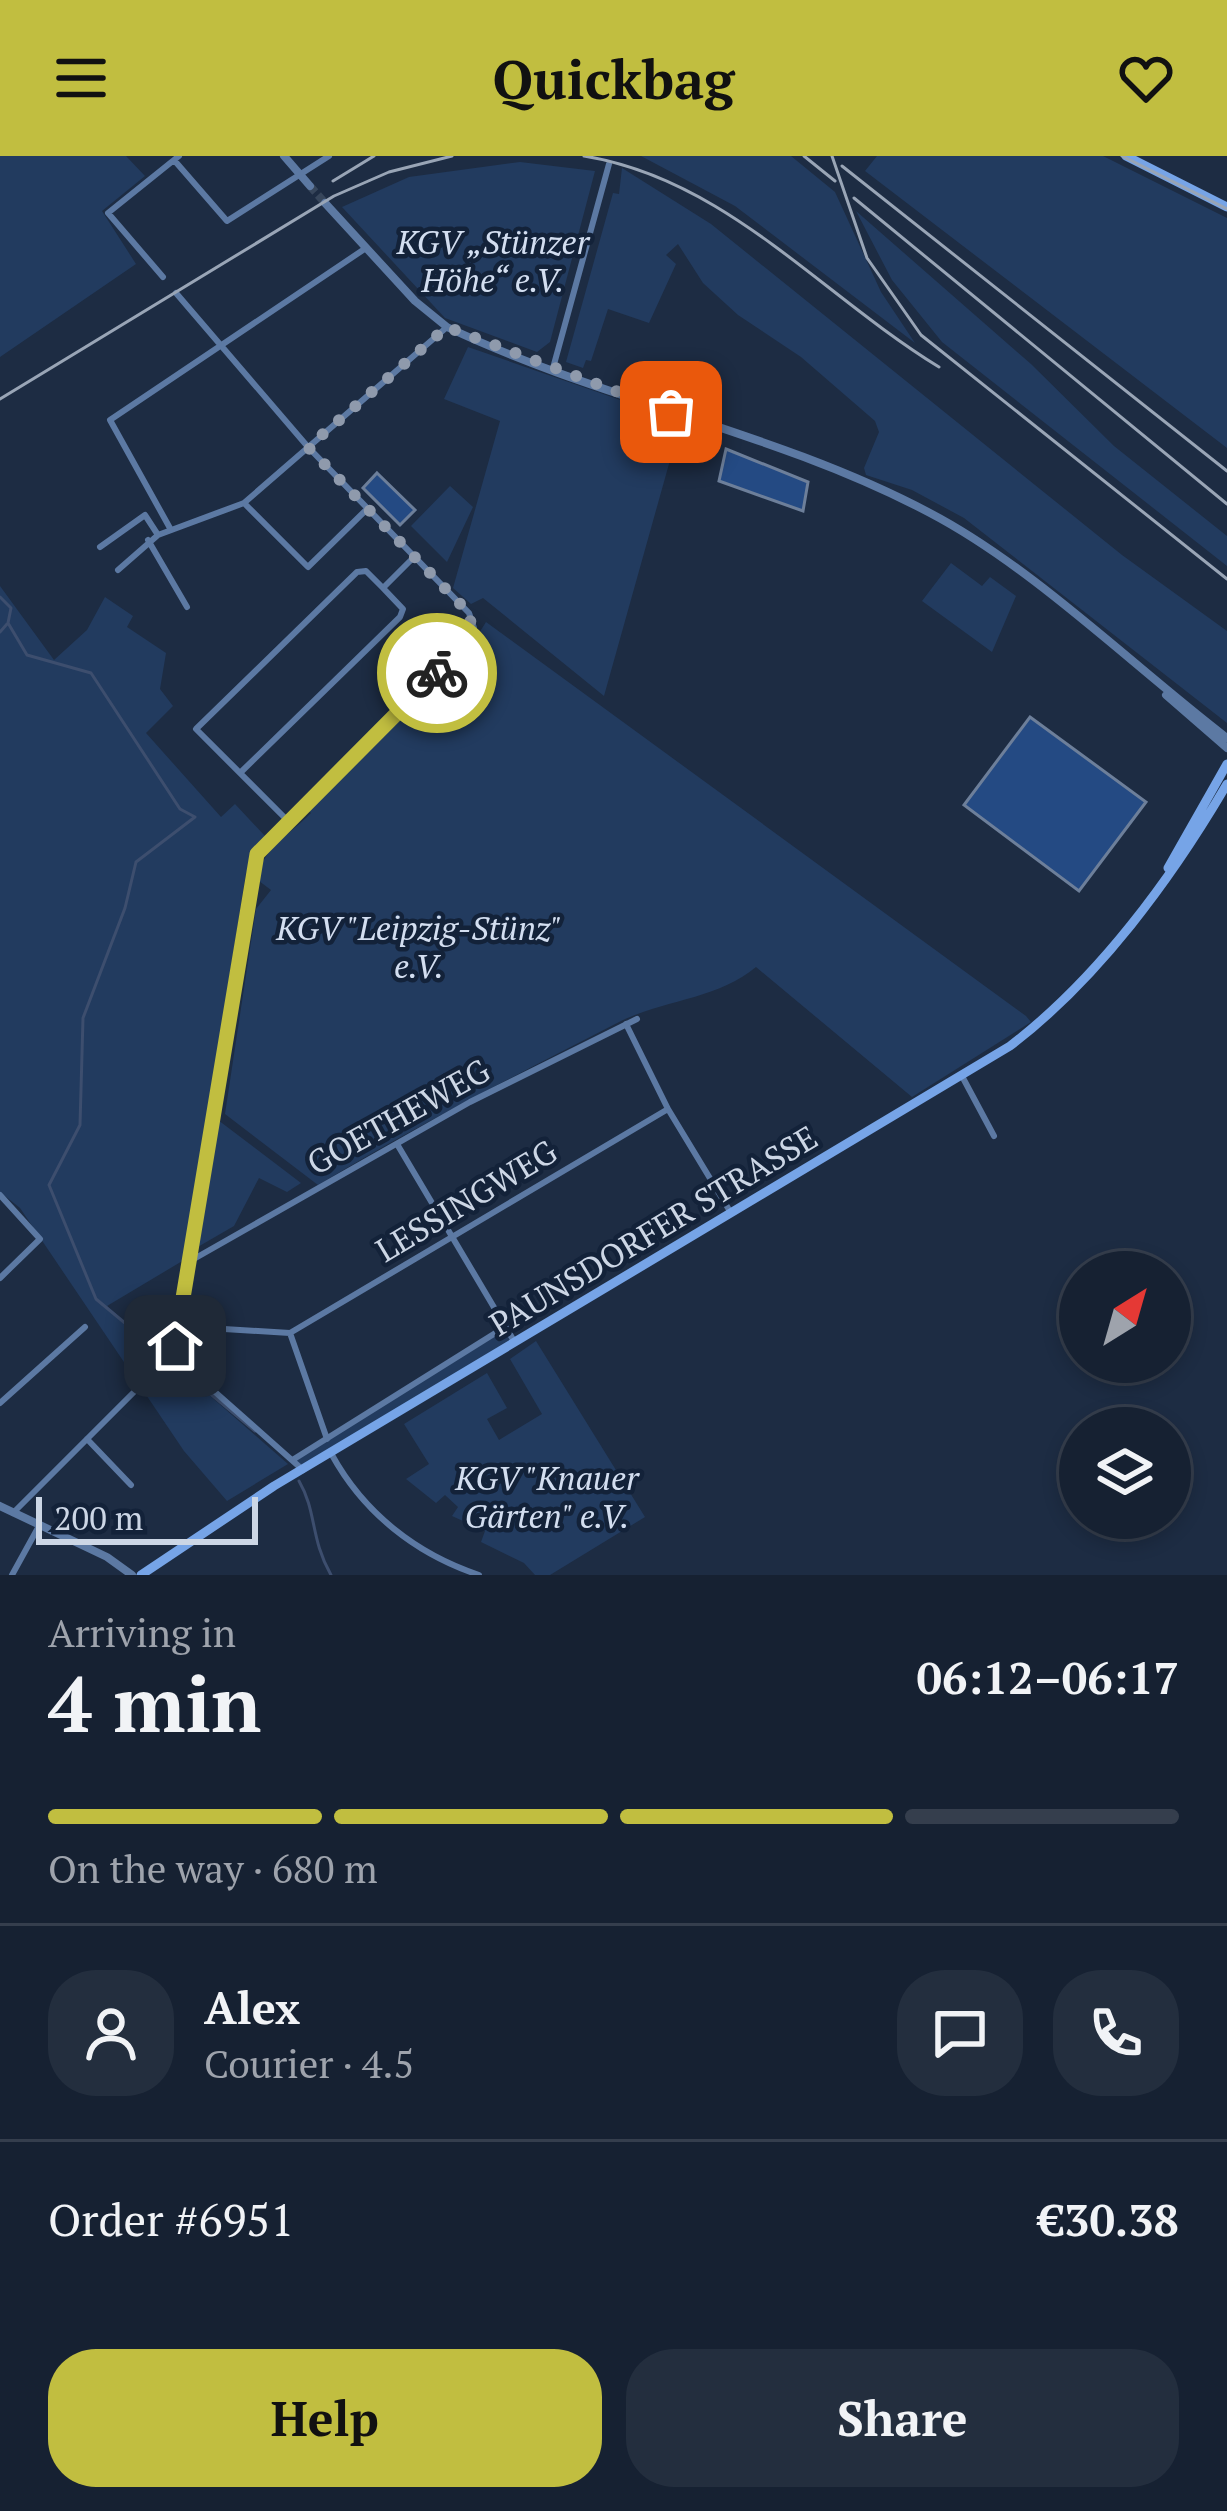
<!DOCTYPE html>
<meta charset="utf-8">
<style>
:root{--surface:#162132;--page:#232e3e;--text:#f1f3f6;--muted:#9ea3ac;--line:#353e4d;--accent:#c1be40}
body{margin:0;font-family:"PT Serif",serif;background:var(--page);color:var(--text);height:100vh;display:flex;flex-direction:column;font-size:45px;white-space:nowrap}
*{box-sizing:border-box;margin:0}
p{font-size:39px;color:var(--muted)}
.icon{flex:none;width:66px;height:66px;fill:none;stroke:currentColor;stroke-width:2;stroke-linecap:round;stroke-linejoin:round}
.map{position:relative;height:1419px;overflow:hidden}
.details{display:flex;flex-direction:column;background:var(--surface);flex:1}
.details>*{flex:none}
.needle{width:78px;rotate:37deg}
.controls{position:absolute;left:1059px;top:1095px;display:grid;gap:24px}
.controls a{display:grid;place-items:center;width:132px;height:132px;border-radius:50%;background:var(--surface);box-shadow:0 6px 18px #0003,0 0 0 3px var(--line);font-size:60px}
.scale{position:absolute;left:36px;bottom:30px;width:222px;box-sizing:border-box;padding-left:12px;border:6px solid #ccd6e5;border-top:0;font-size:33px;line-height:42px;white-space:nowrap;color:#ccd6e5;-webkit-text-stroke:9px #132239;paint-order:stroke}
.pin{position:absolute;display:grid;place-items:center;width:102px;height:102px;color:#fff;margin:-51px;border-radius:24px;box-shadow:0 6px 18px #0006}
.courier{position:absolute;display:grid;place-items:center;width:120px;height:120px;margin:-60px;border:9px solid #c1be40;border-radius:50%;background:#fff;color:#222;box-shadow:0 3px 15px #0007}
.head em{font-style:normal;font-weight:700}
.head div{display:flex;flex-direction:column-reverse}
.head{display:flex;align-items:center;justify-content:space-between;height:204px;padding:0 48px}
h1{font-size:78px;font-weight:700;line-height:90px}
.bar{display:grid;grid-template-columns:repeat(4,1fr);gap:18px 12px;align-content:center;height:144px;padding:0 48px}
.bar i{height:15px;border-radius:9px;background:var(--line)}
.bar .on{background:var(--accent)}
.bar p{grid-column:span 4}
.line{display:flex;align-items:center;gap:30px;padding:0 48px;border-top:3px solid var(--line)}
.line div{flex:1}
.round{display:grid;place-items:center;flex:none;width:126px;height:126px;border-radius:48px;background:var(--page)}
.primary-button{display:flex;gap:24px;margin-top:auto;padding:24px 48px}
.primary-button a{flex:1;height:138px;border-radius:48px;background:var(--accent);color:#111;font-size:48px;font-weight:700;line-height:138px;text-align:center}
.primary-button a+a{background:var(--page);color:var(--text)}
header{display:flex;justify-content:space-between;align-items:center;height:156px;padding:0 48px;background:var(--accent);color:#111;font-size:54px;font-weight:700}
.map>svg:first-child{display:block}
.green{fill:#223b5f}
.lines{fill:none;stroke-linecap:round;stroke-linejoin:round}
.stream{stroke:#3d4e6e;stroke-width:3}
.building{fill:#244a83;stroke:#6d7f9a;stroke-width:3}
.tertiary-tunnel{stroke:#37465b;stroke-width:8;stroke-dasharray:8 4;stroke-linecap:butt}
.minor{stroke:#5c79a3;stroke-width:6}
.tertiary{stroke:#5c79a3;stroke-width:8}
.secondary{stroke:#76a4e7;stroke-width:9}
.tram{stroke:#99a5b6;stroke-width:3}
.rail{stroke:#99a5b6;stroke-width:3}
.done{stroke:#8f9aac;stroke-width:12;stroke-dasharray:0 21.6}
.route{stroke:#c1be40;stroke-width:15}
.labels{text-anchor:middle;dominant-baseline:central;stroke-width:9;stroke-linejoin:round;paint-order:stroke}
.park-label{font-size:33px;font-style:italic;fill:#d3def0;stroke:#132239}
.street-label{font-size:33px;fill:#ccd6e5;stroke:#132239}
</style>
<header><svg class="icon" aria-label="menu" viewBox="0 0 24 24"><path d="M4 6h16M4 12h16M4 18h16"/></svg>Quickbag<svg class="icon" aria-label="heart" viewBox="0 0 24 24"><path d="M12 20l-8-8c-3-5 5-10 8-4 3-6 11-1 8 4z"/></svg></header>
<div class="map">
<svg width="1227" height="1419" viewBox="0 0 1227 1419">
<rect width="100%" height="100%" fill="#1d2c43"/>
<path class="green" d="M 0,0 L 126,0 L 145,20 L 102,55 L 136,108 L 0,201 Z
M 641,0 L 791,0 L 835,36 L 881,136 L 915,187 L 735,50 Z
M 877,0 L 1103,0 L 1227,62 L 1227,292 L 865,15 Z
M 520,6 L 595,15 L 550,186 L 537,196 L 445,162 L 342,51 L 409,21 Z
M 622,12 L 711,68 L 1122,399 L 1227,475 L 1227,567 L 964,362 L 912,334 L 866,319 L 864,312 L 879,276 L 875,265 L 801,201 L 738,159 L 703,127 L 678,88 L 666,99 L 676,108 L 649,167 L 608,153 L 591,205 L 586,204 L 583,212 L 566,206 L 613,37 L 619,38 Z
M 856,55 L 1031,208 L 1114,290 L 1227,380 L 1227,410 L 942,186 L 892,124 Z
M 468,191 L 681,265 L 604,540 L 483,442 L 471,448 L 453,432 L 500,265 L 444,243 Z
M 450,330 L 473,351 L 447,406 L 411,370 Z
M 951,407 L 982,430 L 990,421 L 1016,440 L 992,496 L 922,445 Z
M 0,430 L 54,504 L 87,474 L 105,441 L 133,460 L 127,471 L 166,497 L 160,533 L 173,550 L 146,577 L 221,661 L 235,648 L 265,680 L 246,717 L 184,1104 L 107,1150 L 288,1308 L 227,1345 L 184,1295 L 20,1052 L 0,1036 Z
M 486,466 L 1026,860 L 1031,866 L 912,941 L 756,811 C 718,843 663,844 619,866 C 516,919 418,969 318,1029 L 225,958 L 256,753 L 271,734 L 255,722 C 268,688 288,680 311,657 L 307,653 L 469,493 Z
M 218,964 L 301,1027 L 287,1036 L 259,1022 L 234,1070 L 196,1092 Z
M 505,1171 L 516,1188 L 303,1314 L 293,1303 Z
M 536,1185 L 645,1361 L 550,1419 L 535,1419 L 524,1407 L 481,1386 L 485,1375 L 452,1360 L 458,1351 L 445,1339 L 436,1347 L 406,1323 L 429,1308 L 404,1268 L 487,1217 L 507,1252 L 487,1263 L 499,1284 L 542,1258 L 510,1203 Z"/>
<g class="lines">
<path class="stream" d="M 0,441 L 11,452 L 8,467 L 27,499 L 91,517 L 180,653 L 195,661 L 136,706 L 125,752 L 83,862 L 80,969 L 49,1029 L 96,1143 L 255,1275
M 0,476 L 7,468
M 299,1325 C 317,1356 310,1382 331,1419"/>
</g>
<path class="building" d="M 726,293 L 808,326 L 803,355 L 719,325 Z
M 377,317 L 415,354 L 400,369 L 363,332 Z
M 1030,561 L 1146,646 L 1079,735 L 964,649 Z"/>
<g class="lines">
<path class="tertiary-tunnel" d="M 310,30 L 325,47"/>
<path class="minor" d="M 174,4 L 227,65 L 329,0
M 163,121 L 108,57 L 179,0
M 176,137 L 308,291 L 469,457 L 474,472 L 466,489 L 261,691 L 252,717 L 175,1190 L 180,1205 L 303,1314
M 553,212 L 609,8
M 244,347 L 308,411 L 367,353
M 171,374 L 110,264 L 366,92
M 148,384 L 187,451
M 100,391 L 145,359 L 158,379
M 118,414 L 158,379 L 244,347 L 447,171
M 240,617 L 400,461 L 403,453 L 383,432
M 288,665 L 196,573 L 357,416 L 366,415 L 383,432 L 413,402
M 626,868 L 668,953 L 731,1057
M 963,922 L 994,980
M 397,988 L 514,1185
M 0,1039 L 40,1083 L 0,1122
M 185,1108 L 470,946 L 637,863
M 176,1170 L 290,1177 L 668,953
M 290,1177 L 327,1283
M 0,1247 L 85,1171
M 87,1283 L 131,1329
M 332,1299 C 364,1357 416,1398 479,1419
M 294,1303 L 505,1171
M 13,1357 L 137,1233
M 12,1419 L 39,1370"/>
<path class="tertiary" d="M 284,0 L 310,30
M 325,47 L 415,145 L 447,171 C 602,245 778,276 930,357 C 1033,411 1133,510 1227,582
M 1166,539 L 1227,592
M 0,1350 L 107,1401 L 132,1419"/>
<path class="secondary" d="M 1126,0 L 1227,51
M 1168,712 L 1227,608
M 141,1419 L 274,1330 L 1010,890 C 1098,823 1172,722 1227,628"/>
<path class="tram" d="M 1122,0 L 1227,53"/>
<path class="rail" d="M 584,0 C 726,23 821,139 939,211
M 804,0 L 835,25
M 832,0 L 867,102 L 921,179 L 1227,423
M 842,10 L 1227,315
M 333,25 L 374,0
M 854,42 L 1227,348
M 0,243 L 334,40 L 389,16 L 452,0"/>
</g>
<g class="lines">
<path class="done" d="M 437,517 L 471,479 L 470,458 L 308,291 L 447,171 L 671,256"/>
<path class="route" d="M 175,1190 L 257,698 L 437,517"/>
</g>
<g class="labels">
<g class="park-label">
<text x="493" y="85">KGV „Stünzer<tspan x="493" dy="38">Höhe“ e.V.</tspan></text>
<text x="419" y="771">KGV "Leipzig-Stünz"<tspan x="419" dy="38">e.V.</tspan></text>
<text x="547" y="1321">KGV "Knauer<tspan x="547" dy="38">Gärten" e.V.</tspan></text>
</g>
<g class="street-label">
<text transform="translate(398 960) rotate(-29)">GOETHEWEG</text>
<text transform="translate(466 1044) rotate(-31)">LESSINGWEG</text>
<text transform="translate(653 1074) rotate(-31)">PAUNSDORFER STRASSE</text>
</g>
</g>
</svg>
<div class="controls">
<a><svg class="needle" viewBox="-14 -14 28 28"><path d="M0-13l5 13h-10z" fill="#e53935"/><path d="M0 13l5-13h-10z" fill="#9ea3ac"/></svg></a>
<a><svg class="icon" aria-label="layers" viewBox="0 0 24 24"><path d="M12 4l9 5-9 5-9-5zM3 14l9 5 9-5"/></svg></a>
</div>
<div class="scale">200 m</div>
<div class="pin" style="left:671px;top:256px;background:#ea580c"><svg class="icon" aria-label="bag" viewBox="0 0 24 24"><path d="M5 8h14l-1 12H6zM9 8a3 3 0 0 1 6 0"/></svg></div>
<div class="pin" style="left:175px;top:1190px;background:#1f2937"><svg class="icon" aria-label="home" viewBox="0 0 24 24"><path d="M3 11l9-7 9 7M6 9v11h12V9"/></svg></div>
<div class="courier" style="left:437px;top:517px"><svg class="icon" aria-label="bike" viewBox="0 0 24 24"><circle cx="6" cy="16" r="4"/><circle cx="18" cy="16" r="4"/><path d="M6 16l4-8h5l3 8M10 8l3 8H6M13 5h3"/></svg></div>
</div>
<section class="details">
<div class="head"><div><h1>4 min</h1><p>Arriving in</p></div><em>06:12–06:17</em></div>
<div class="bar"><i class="on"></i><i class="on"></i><i class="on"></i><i></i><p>On the way · 680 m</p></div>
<div class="line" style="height:216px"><a class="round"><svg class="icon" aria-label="person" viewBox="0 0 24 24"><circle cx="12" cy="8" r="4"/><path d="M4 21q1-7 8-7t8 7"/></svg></a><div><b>Alex</b><p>Courier · 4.5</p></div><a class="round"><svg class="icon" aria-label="chat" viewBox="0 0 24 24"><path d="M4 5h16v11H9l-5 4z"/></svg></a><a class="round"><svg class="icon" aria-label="phone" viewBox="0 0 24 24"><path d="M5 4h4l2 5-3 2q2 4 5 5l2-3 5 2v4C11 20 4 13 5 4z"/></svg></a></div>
<div class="line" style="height:156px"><div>Order #6951</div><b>€30.38</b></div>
<div class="primary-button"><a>Help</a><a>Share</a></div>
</section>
